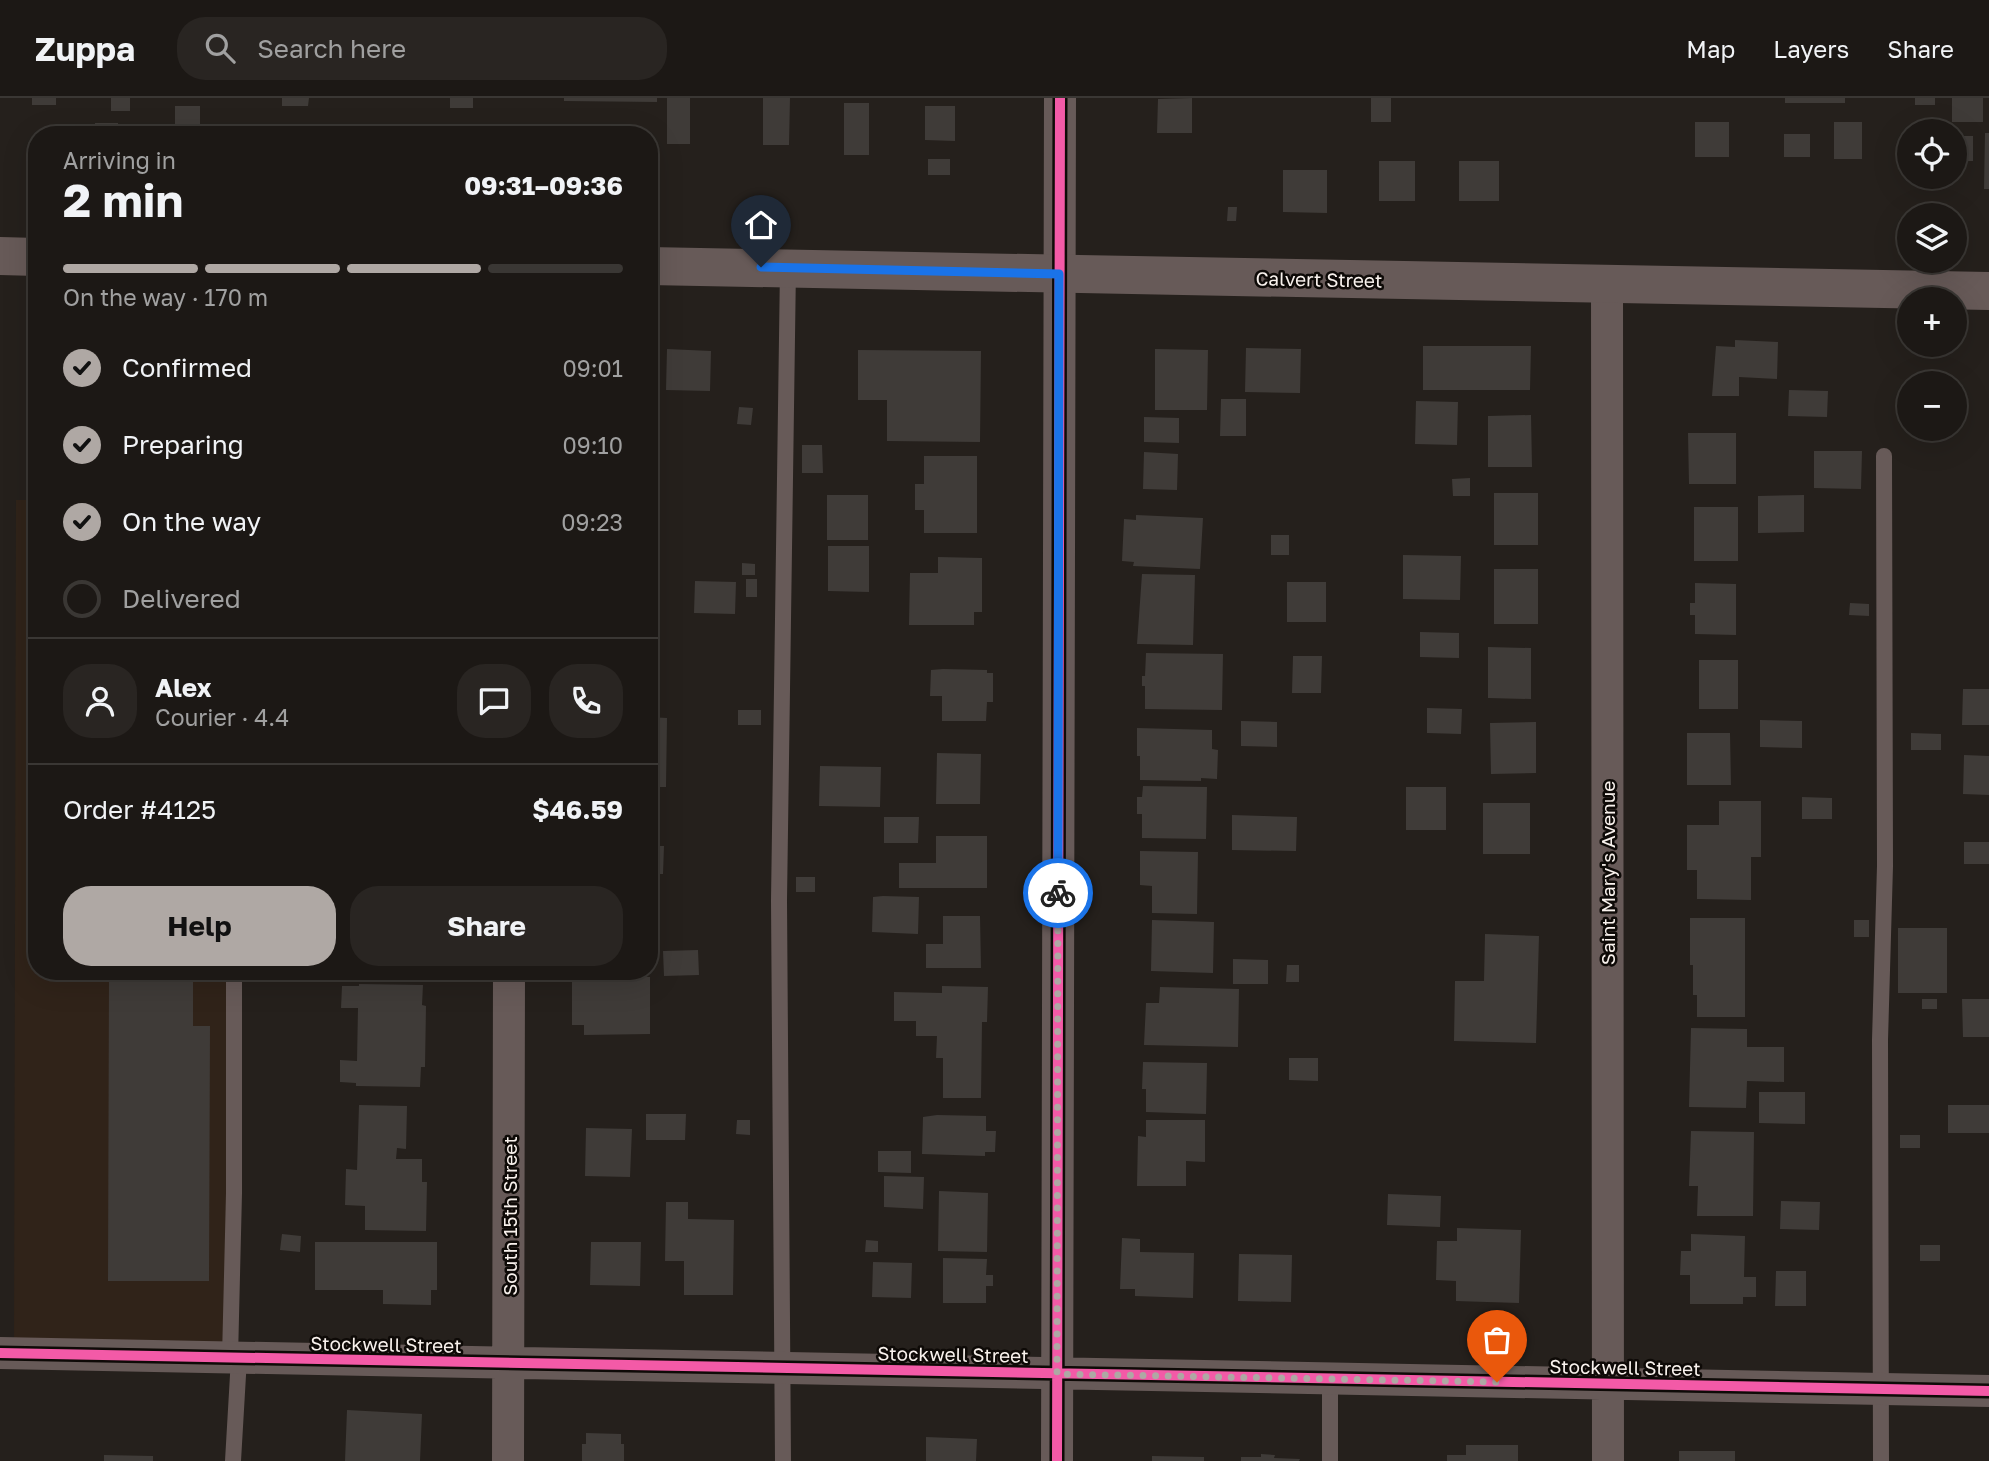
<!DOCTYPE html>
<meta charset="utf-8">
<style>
:root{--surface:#1c1815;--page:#292522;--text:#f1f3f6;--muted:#a0a0a0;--line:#3a3734;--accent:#afa8a4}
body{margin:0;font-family:"Golos Text",sans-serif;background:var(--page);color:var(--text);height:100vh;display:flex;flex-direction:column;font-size:26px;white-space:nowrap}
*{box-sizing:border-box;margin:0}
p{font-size:23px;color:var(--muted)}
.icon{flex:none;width:38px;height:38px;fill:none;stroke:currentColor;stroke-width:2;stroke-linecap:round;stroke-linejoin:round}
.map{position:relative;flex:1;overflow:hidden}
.panel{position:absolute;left:28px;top:28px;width:630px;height:854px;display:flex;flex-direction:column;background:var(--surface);border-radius:28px;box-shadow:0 7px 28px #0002,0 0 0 2px var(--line)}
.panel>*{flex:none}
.tools{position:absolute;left:1897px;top:21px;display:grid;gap:14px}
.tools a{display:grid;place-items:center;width:70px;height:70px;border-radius:50%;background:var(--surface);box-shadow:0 7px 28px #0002,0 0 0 2px var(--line);font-size:35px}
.pin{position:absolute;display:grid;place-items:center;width:60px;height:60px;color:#fff;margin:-72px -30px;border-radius:50% 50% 50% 0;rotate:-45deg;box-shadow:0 0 7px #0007}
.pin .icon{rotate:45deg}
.courier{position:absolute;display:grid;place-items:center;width:70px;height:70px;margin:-35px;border:5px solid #1a73e8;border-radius:50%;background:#fff;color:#222;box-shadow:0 2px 9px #0007}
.overview em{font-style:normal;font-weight:700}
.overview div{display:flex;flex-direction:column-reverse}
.overview{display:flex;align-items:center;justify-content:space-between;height:119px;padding:0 35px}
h1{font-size:46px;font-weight:700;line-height:52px}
.bar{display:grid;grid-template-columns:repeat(4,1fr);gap:10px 7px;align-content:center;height:84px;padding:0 35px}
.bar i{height:9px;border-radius:5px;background:var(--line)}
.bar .current{background:var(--accent)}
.bar p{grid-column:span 4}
.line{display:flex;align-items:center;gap:18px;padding:0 35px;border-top:2px solid var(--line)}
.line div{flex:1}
.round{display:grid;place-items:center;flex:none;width:74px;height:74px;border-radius:28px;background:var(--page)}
ol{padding:0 35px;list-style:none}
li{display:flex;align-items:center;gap:21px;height:77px}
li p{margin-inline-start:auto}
li .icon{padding:7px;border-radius:50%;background:var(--accent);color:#111;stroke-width:4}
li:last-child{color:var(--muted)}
li i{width:38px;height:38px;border:4px solid var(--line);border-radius:50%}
.cta{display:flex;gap:14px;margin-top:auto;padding:14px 35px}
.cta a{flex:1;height:80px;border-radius:28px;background:var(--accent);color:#111;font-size:28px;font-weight:700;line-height:80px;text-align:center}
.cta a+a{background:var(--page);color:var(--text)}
header{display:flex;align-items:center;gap:42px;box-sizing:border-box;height:98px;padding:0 35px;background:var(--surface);border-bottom:2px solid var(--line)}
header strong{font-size:33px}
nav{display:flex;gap:38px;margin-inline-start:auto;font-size:24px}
.search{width:490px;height:63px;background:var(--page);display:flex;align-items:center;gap:18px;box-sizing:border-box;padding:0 24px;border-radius:28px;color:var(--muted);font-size:26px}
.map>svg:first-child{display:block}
.built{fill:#302319}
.building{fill:#3f3b38}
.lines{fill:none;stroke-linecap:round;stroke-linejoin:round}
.service{stroke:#675a58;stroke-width:16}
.minor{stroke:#675a58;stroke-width:32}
.tertiary{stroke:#675a58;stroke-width:38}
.cycleway-casing{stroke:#0e0a07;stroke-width:15}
.cycleway{stroke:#f35aa7;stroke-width:10}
.done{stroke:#afa8a4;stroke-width:7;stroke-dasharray:0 12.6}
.route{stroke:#1a73e8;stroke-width:9}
.labels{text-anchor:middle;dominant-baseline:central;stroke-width:5;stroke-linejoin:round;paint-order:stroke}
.street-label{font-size:19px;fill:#f9f2ed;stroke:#0e0a07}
</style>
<header>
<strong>Zuppa</strong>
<div class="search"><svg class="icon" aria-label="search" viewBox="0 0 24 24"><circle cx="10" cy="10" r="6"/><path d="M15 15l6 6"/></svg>Search here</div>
<nav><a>Map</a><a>Layers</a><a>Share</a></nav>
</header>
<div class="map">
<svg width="1989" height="1363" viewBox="0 0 1989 1363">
<rect width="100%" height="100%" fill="#25201c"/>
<path class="built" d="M 16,402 L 37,402 L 37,873 L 234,873 L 230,1260 L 14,1256 Z"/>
<path class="building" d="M 32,0 L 56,0 L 56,7 L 32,7 Z
M 111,0 L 130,0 L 130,13 L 111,13 Z
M 282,0 L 309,0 L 308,8 L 282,8 Z
M 450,0 L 473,0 L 473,10 L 450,10 Z
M 564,0 L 657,0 L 657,4 L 564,3 Z
M 667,0 L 690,0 L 690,46 L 667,46 Z
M 763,0 L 790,0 L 789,47 L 763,47 Z
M 1192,0 L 1192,35 L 1157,35 L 1158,1 Z
M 1371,0 L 1391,0 L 1391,24 L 1371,24 Z
M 1785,0 L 1845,0 L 1845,5 L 1785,5 Z
M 1915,0 L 1935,0 L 1935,7 L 1915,7 Z
M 1952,0 L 1983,0 L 1983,24 L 1952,24 Z
M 844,5 L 869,5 L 869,57 L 844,57 Z
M 175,8 L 200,8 L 200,37 L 175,37 Z
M 925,8 L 955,8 L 955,43 L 925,42 Z
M 1695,24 L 1729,24 L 1729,59 L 1695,59 Z
M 1834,24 L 1862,24 L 1862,61 L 1834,61 Z
M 95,25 L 118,25 L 118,37 L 95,37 Z
M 1985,35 L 1989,35 L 1989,91 L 1984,91 Z
M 1784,36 L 1810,36 L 1810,59 L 1784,59 Z
M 1955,38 L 1973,38 L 1973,63 L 1955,63 Z
M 928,61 L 950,61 L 950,77 L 928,77 Z
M 1379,63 L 1415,63 L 1415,103 L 1379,103 Z
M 1459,63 L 1499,63 L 1499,103 L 1459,103 Z
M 1283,72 L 1327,72 L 1327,115 L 1283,114 Z
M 1228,109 L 1237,109 L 1236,123 L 1227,123 Z
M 1735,242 L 1778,244 L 1777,281 L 1739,279 L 1739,298 L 1712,298 L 1716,248 L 1735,249 Z
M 1423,248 L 1531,248 L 1530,292 L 1423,292 Z
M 1246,250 L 1301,251 L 1300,295 L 1245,294 Z
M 667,251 L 711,253 L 710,293 L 666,292 Z
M 1155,251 L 1208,252 L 1207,312 L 1155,312 Z
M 858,252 L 981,253 L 980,344 L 887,343 L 887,302 L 858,302 Z
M 1789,292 L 1828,293 L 1827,319 L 1788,318 Z
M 1221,301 L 1246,301 L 1246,338 L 1220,338 Z
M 1416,303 L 1458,304 L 1457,347 L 1415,346 Z
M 739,309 L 753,310 L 751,327 L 737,326 Z
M 1531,317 L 1532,369 L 1488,369 L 1488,318 Z
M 1144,319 L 1179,320 L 1179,345 L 1144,344 Z
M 1688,335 L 1736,335 L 1736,386 L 1689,386 Z
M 802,347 L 822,347 L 823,375 L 802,375 Z
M 649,353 L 653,353 L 652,444 L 649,444 Z
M 1814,353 L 1862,353 L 1861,391 L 1814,390 Z
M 1144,354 L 1178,356 L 1177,392 L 1143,391 Z
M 924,358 L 977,358 L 977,435 L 924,435 L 924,412 L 915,412 L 915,386 L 924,386 Z
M 1470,380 L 1470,398 L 1453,398 L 1452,381 Z
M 1494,395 L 1538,395 L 1538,447 L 1494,447 Z
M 827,397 L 868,397 L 868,442 L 827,442 Z
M 1804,397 L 1804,434 L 1758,435 L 1758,398 Z
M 1694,409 L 1738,409 L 1738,463 L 1694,463 Z
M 1136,417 L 1203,420 L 1200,471 L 1133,468 L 1134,464 L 1122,463 L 1124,421 L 1136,422 Z
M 1271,437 L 1289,437 L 1289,457 L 1271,457 Z
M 828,448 L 869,448 L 869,494 L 828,493 Z
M 1403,457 L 1461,458 L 1460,502 L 1403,501 Z
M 938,459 L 982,460 L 982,514 L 974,514 L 974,527 L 909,527 L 910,475 L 938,475 Z
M 742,465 L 755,466 L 755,477 L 742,477 Z
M 1494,471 L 1538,471 L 1538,526 L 1494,526 Z
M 1142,476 L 1195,477 L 1193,547 L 1137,546 Z
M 746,481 L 757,481 L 757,499 L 746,499 Z
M 695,483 L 736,484 L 735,516 L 694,515 Z
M 1287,484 L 1326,484 L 1326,524 L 1287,524 Z
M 1695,485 L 1736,486 L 1736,537 L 1695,536 L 1695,517 L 1690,517 L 1690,505 L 1695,505 Z
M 1850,505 L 1869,506 L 1869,518 L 1849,517 Z
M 1420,534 L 1459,535 L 1459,560 L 1420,559 Z
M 1488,549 L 1531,550 L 1531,601 L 1488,600 Z
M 1146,555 L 1223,556 L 1222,612 L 1145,611 L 1145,588 L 1142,588 L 1142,578 L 1145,578 Z
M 1293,558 L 1322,558 L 1321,595 L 1292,595 Z
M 1699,562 L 1738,562 L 1738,611 L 1699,611 Z
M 943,571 L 987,572 L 987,575 L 993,575 L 993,604 L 987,604 L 986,623 L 942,623 L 942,598 L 930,598 L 931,572 Z
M 1963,591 L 1989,591 L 1989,627 L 1962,627 Z
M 1427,610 L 1462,611 L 1461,636 L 1427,635 Z
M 738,612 L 761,612 L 761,627 L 738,627 Z
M 649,619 L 667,620 L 666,689 L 649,689 Z
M 1760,622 L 1802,623 L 1802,650 L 1760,649 Z
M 1241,623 L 1277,624 L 1277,649 L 1241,648 Z
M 1536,624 L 1536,675 L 1491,676 L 1490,625 Z
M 1137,630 L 1212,632 L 1212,651 L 1218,652 L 1217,681 L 1201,680 L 1201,683 L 1140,682 L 1140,658 L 1137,658 Z
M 1687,635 L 1730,635 L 1731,687 L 1687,687 Z
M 1911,635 L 1941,636 L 1941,652 L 1911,652 Z
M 937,655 L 981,656 L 980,706 L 936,706 Z
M 1964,657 L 1989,658 L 1989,697 L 1963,696 Z
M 820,668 L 881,669 L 880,709 L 819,708 Z
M 1143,688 L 1207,689 L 1206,741 L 1142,740 L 1142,716 L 1137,716 L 1137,699 L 1142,699 Z
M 1406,689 L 1446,689 L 1446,732 L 1406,732 Z
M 1802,699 L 1832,700 L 1832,721 L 1802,721 Z
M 1719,703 L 1761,703 L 1761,759 L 1751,759 L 1751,802 L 1697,801 L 1697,772 L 1687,772 L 1687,727 L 1719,727 Z
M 1483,705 L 1530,705 L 1530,756 L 1483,756 Z
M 1232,717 L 1297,719 L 1296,753 L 1232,752 Z
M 884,719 L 919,719 L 918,745 L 884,745 Z
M 936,738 L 987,738 L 987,790 L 899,790 L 899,765 L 936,765 Z
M 1964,744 L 1989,744 L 1989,766 L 1964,766 Z
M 649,748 L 664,748 L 663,776 L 653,776 L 653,839 L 649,839 Z
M 1140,753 L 1198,754 L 1197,816 L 1152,815 L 1152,788 L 1140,787 Z
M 796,779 L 815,779 L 815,794 L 796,794 Z
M 883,798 L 919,799 L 918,836 L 872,834 L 873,799 Z
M 943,818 L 980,818 L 981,870 L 926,870 L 926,846 L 943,846 Z
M 1690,820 L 1745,820 L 1745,919 L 1697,919 L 1697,897 L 1693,897 L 1693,867 L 1690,867 Z
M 1152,822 L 1214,824 L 1213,875 L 1151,873 Z
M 1854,822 L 1869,822 L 1869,839 L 1854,839 Z
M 1898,830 L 1947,830 L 1947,895 L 1898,895 Z
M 1485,836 L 1539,838 L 1536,945 L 1454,943 L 1455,883 L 1484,883 Z
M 698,852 L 699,877 L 664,878 L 663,853 Z
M 1233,861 L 1268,862 L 1268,886 L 1233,886 Z
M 1287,867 L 1299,867 L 1299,884 L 1286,884 Z
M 109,873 L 193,873 L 193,928 L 210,928 L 209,1183 L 108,1183 Z
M 584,879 L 650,879 L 650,936 L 584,937 L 584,927 L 572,927 L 572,883 L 584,883 Z
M 359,886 L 423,887 L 422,907 L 426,908 L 425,969 L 421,969 L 420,989 L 356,988 L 356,985 L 340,984 L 340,962 L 357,963 L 358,910 L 341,910 L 342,888 L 359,888 Z
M 942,888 L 988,889 L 987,924 L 982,924 L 981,1000 L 943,1000 L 943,960 L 936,960 L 937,938 L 916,938 L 916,923 L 894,923 L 894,894 L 942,895 Z
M 1160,889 L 1239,891 L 1238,949 L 1144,947 L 1146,905 L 1159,905 Z
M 1922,901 L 1937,901 L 1937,911 L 1922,911 Z
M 1962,901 L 1989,901 L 1989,939 L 1963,939 Z
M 1691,930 L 1747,931 L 1747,949 L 1784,949 L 1784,984 L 1747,983 L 1746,1010 L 1689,1009 Z
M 1289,960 L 1318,960 L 1318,983 L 1289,982 Z
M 1143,964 L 1207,965 L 1206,1016 L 1146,1014 L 1146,991 L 1142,991 Z
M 1759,994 L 1805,994 L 1805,1026 L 1759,1025 Z
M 359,1007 L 407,1008 L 406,1051 L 397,1050 L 396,1061 L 422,1061 L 422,1084 L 427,1084 L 426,1133 L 365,1132 L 365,1108 L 345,1107 L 346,1071 L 357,1072 Z
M 1948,1007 L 1989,1007 L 1989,1035 L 1948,1035 Z
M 646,1016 L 686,1016 L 685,1042 L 646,1042 Z
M 937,1017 L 986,1018 L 986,1033 L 996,1033 L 995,1054 L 985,1054 L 985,1058 L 922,1056 L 923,1019 Z
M 737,1022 L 750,1022 L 750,1037 L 736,1036 Z
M 1146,1022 L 1205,1022 L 1205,1064 L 1186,1063 L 1186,1088 L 1137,1088 L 1138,1038 L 1146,1039 Z
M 586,1030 L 632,1031 L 630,1079 L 585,1078 Z
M 1691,1033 L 1754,1034 L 1753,1118 L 1697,1118 L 1698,1088 L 1689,1088 Z
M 1900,1037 L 1920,1037 L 1920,1050 L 1900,1050 Z
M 878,1053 L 911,1053 L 911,1075 L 878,1074 Z
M 884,1078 L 924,1079 L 923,1111 L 884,1109 Z
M 939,1093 L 988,1095 L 987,1154 L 938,1153 Z
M 1388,1096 L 1441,1098 L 1440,1129 L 1387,1127 Z
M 1781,1103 L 1820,1104 L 1819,1132 L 1780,1131 Z
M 666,1104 L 688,1104 L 688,1121 L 734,1122 L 733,1197 L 684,1197 L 684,1163 L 665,1163 Z
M 1457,1130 L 1521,1132 L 1519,1205 L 1456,1203 L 1456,1183 L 1436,1182 L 1437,1143 L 1457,1143 Z
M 282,1136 L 301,1138 L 300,1154 L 280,1152 Z
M 1691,1136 L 1745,1138 L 1744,1179 L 1756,1179 L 1756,1199 L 1743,1199 L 1743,1206 L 1690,1206 L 1690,1177 L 1680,1177 L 1681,1153 L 1691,1153 Z
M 1122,1140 L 1140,1141 L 1140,1154 L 1194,1155 L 1193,1200 L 1135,1198 L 1135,1191 L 1120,1191 Z
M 866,1142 L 878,1143 L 878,1154 L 865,1154 Z
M 315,1144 L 437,1144 L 437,1192 L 431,1192 L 431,1207 L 383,1206 L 383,1192 L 315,1192 Z
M 591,1144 L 641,1144 L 640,1188 L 590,1187 Z
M 1920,1147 L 1940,1147 L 1940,1163 L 1920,1163 Z
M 1239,1156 L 1292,1157 L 1291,1204 L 1238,1203 Z
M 943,1160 L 987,1161 L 986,1177 L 993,1177 L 993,1188 L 986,1188 L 986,1205 L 943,1205 Z
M 873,1164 L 912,1165 L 911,1200 L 872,1199 Z
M 1776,1173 L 1806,1173 L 1806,1208 L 1775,1208 Z
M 347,1312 L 422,1316 L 420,1363 L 345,1363 Z
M 586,1335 L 621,1336 L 621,1346 L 624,1346 L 624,1363 L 582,1363 L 582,1346 L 586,1346 Z
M 926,1339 L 977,1341 L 976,1363 L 926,1363 Z
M 1466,1347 L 1518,1347 L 1518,1363 L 1447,1363 L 1447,1357 L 1466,1357 Z
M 1679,1353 L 1735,1353 L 1735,1363 L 1679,1363 Z
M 1261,1356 L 1275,1357 L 1274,1360 L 1300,1361 L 1299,1363 L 1241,1363 L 1241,1359 L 1261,1359 Z
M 104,1357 L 153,1358 L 153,1363 L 104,1363 Z
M 1152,1358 L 1204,1359 L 1204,1363 L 1152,1363 Z"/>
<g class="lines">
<path class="service" d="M 230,1260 L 234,1095 L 234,873
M 1330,1281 L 1330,1363
M 233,1363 L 239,1260
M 783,1363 L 779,803 L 788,169
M 1881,1363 L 1880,942 L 1885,768 L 1884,358"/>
<path class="minor" d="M 1607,186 L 1608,1363
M 0,1255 L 1989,1293
M 508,1363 L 509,873
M 1057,1363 L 1060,0"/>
<path class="tertiary" d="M 0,158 L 37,159
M 649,168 L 1989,193"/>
<g class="cycleway-casing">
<path id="cycleway" d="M 0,1255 L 1989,1293
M 1057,1363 L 1060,0"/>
</g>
<use href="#cycleway" class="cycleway"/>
</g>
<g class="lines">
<path class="done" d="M 1058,795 L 1057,1276 L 1497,1284"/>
<path class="route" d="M 761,169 L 1059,176 L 1058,795"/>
</g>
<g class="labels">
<g class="street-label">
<text transform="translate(1319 181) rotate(1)">Calvert Street</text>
<text transform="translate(1607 775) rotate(-90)">Saint Mary's Avenue</text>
<text transform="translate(509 1118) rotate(-90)">South 15th Street</text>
<text transform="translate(386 1246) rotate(1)">Stockwell Street</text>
<text transform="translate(953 1256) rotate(1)">Stockwell Street</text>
<text transform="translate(1625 1269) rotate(1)">Stockwell Street</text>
</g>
</g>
</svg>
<div class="tools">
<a><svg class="icon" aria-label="locate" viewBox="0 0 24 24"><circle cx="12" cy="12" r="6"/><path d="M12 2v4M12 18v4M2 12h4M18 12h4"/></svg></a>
<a><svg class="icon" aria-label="layers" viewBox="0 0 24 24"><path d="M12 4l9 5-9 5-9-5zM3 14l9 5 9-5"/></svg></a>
<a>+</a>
<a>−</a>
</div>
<div class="pin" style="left:1497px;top:1284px;background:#ea580c"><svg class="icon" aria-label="bag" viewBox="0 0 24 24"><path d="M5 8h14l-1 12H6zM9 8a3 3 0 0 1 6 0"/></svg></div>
<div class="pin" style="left:761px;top:169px;background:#1f2937"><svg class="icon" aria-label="home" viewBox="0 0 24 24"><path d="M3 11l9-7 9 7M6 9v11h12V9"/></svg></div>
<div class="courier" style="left:1058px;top:795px"><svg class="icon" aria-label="bike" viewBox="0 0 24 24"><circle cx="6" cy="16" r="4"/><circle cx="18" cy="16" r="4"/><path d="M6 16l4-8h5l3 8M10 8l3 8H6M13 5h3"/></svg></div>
<section class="panel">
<div class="overview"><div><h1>2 min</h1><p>Arriving in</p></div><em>09:31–09:36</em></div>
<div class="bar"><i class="current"></i><i class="current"></i><i class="current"></i><i></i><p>On the way · 170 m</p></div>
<ol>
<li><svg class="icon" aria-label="check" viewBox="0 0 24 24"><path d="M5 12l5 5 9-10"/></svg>Confirmed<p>09:01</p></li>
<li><svg class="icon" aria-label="check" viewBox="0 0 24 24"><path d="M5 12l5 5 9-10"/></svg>Preparing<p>09:10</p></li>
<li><svg class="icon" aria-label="check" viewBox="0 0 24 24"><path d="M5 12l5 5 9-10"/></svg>On the way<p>09:23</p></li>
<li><i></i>Delivered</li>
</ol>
<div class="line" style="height:126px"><a class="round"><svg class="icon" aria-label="person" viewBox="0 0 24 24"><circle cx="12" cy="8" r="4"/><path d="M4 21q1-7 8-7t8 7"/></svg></a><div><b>Alex</b><p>Courier · 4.4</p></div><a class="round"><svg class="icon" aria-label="chat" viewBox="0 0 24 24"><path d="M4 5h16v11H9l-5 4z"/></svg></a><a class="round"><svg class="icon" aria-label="phone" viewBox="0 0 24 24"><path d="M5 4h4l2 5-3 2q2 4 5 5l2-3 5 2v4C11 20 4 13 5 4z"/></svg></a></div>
<div class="line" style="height:91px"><div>Order #4125</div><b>$46.59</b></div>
<div class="cta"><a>Help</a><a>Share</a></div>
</section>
</div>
